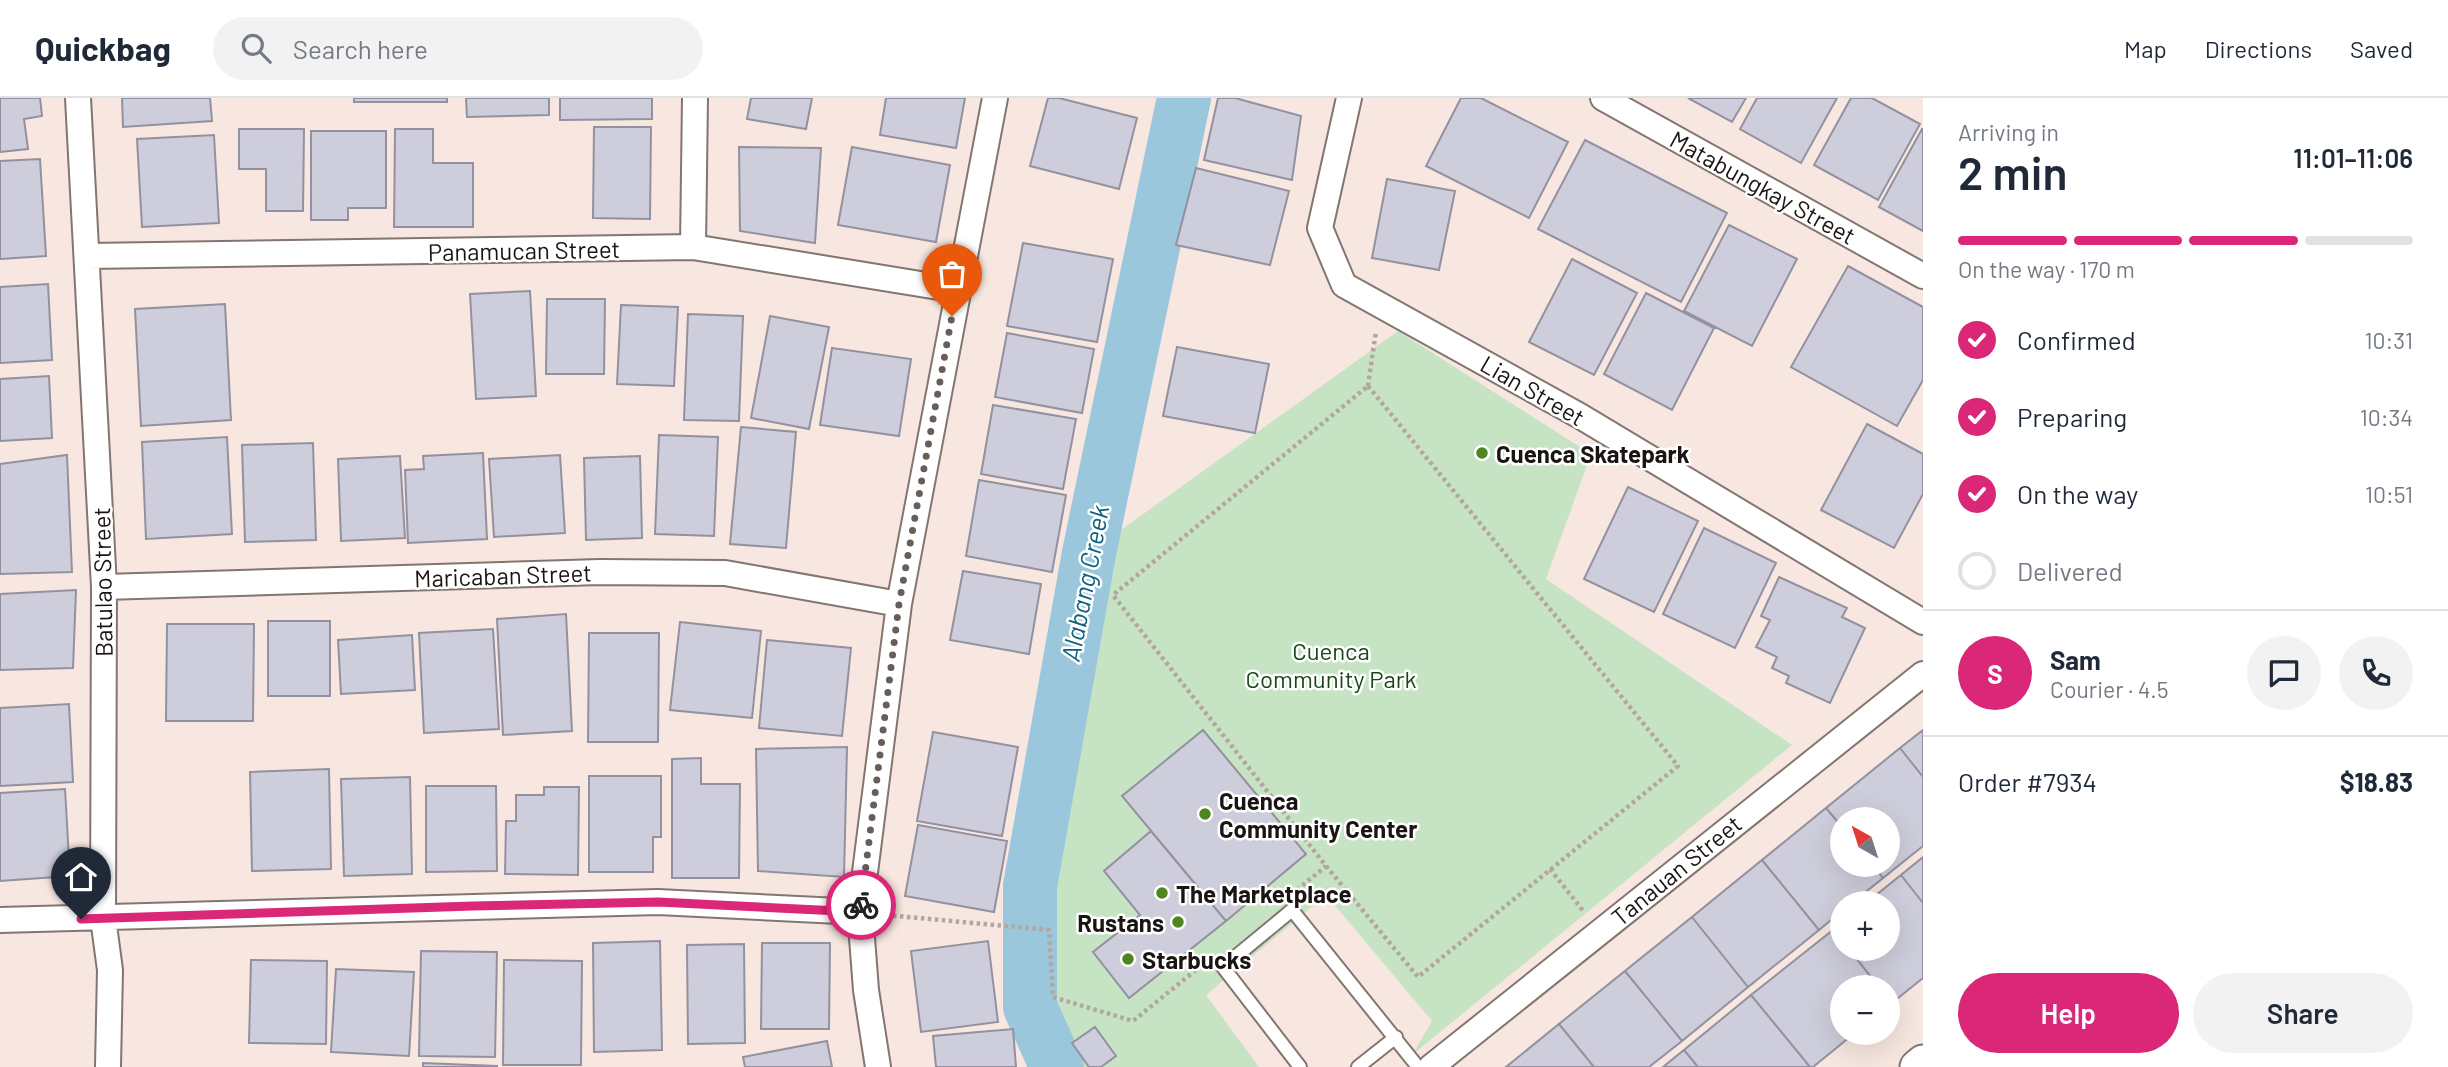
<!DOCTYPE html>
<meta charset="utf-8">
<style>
:root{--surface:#fff;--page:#f2f2f3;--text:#1f2937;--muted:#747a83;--line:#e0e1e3;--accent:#db2777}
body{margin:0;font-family:Barlow,sans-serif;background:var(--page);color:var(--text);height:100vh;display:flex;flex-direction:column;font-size:26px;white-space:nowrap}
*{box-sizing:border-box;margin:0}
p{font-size:23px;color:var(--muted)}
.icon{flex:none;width:38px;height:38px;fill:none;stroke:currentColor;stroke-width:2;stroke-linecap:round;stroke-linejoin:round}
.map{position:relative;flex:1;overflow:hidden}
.drawer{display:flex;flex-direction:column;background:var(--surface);width:525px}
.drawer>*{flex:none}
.needle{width:46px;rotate:321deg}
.tools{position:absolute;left:1830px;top:709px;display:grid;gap:14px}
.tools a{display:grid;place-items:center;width:70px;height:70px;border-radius:50%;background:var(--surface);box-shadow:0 7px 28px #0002;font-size:35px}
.pin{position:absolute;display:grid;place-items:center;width:60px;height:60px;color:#fff;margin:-72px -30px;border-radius:50% 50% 50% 0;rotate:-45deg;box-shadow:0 0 7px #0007}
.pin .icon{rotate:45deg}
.courier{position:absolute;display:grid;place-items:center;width:70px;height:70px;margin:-35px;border:5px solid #db2777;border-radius:50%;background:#fff;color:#222;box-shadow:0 2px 9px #0007}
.headline em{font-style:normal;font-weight:600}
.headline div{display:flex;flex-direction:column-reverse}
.headline{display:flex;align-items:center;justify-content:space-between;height:119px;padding:0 35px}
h1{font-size:46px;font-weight:600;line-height:52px}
.bar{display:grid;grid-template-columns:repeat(4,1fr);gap:10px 7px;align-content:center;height:84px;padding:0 35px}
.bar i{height:9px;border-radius:5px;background:var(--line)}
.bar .on{background:var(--accent)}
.bar p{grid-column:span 4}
.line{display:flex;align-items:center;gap:18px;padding:0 35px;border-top:2px solid var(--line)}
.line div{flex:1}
.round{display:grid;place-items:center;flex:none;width:74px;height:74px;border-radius:37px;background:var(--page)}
ol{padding:0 35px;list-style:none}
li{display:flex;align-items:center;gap:21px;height:77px}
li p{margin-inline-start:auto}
li .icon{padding:7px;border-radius:50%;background:var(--accent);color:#fff;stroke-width:4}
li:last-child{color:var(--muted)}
li i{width:38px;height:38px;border:4px solid var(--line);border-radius:50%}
.button{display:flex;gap:14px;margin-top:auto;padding:14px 35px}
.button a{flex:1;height:80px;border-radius:42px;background:var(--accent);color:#fff;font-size:28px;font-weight:600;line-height:80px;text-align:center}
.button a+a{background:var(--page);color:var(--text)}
header{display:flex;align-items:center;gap:42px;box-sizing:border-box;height:98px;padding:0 35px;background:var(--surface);border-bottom:2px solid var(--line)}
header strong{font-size:33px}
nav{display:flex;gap:38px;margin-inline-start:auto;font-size:24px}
.search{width:490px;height:63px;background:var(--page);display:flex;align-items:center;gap:18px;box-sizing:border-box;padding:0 24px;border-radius:38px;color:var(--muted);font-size:26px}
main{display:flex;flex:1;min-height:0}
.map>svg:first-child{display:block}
.green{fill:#c6e4c4}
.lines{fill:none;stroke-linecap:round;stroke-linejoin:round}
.river{stroke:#9bc7dc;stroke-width:54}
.building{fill:#cecddb;stroke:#93919f;stroke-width:2}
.lane-casing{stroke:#83756f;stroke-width:16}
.street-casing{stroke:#83756f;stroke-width:28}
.secondary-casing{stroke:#83756f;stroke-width:37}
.path{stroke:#b3a6a1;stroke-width:4.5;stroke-dasharray:3.5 3.5;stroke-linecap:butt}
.lane{stroke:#fff;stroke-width:12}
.street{stroke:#fff;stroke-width:24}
.secondary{stroke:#fff;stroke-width:33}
.done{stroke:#675e5a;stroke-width:7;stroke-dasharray:0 12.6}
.route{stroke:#db2777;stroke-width:9}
.poi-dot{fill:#4e851f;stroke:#fff;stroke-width:2.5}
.labels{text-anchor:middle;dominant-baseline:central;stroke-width:5;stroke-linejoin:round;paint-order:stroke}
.street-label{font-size:24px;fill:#1a1412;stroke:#fff}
.poi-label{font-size:24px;font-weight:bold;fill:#1a1412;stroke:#fff;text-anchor:start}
.park-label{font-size:24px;fill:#1b451a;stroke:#fff}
.water-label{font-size:26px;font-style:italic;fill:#0e607d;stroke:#fff}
</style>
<header>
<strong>Quickbag</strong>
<div class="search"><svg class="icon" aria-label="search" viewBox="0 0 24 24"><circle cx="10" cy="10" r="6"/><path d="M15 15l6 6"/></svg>Search here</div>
<nav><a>Map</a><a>Directions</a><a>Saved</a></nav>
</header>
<main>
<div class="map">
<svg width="1923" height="969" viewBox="0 0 1923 969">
<rect width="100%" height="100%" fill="#f7e7e0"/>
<path class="green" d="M 1398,233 L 1591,356 L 1546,481 L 1792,647 L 1412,957 L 1432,923 L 1326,797 L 1206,897 L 1259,969 L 1057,969 L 1030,909 L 1089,455 Z"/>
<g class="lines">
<path class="river" d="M 1057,969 L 1030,909 L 1030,788 L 1089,455 L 1184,0"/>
</g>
<path class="building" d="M 0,0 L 40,0 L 42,18 L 24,21 L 28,51 L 0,54 Z
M 122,0 L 210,0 L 212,23 L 123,29 Z
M 354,0 L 447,0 L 447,4 L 354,4 Z
M 466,0 L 549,0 L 549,17 L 467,19 Z
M 560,0 L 652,0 L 652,21 L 560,22 Z
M 751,0 L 812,0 L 806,31 L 747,21 Z
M 886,0 L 965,0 L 956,50 L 880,37 Z
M 1048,0 L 1059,0 L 1137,20 L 1119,91 L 1030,68 Z
M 1218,0 L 1235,0 L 1301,18 L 1292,82 L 1204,62 Z
M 1461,0 L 1481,0 L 1568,44 L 1529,120 L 1426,68 Z
M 1688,0 L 1746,0 L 1732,24 Z
M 1757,0 L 1837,0 L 1801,65 L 1740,31 Z
M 1851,0 L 1872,0 L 1920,26 L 1878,102 L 1814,67 Z
M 594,29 L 651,29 L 650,121 L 593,120 Z
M 239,31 L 304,31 L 303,113 L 266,113 L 266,71 L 239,71 Z
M 395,31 L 433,31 L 433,65 L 473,65 L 473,129 L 394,129 Z
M 1922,31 L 1923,31 L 1923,133 L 1879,109 Z
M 311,33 L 386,33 L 386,110 L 348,110 L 348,122 L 311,122 Z
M 214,37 L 219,125 L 142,129 L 137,41 Z
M 1585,42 L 1727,115 L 1681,204 L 1538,131 Z
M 739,49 L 821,50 L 815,145 L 740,133 Z
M 852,49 L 950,67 L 936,144 L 838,127 Z
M 40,61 L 46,158 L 0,161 L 0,63 Z
M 1196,70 L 1289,93 L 1270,167 L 1176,147 Z
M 1387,81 L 1455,93 L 1439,172 L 1372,160 Z
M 1729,127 L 1797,161 L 1752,248 L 1684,213 Z
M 1023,145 L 1113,161 L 1097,244 L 1007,228 Z
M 1572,161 L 1637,195 L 1594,277 L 1529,244 Z
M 1848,168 L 1923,209 L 1923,282 L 1897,328 L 1791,269 Z
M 48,186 L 52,262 L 0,265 L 0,189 Z
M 530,193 L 536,298 L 476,301 L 470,196 Z
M 1646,195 L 1714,230 L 1672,312 L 1604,276 Z
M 547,201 L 605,201 L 604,276 L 546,276 Z
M 225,206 L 231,322 L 141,328 L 135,211 Z
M 621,207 L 678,209 L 674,288 L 617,286 Z
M 688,216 L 743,218 L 739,323 L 684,322 Z
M 770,218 L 829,229 L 809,331 L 751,320 Z
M 1007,235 L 1094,251 L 1082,315 L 995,299 Z
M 1177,249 L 1269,266 L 1255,335 L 1163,318 Z
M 832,250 L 911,261 L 899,338 L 820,327 Z
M 49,278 L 52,340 L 0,343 L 0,281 Z
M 993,307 L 1076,321 L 1063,391 L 981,376 Z
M 1867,326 L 1923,356 L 1923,396 L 1894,450 L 1821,412 Z
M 741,329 L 796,334 L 786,450 L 730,446 Z
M 659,337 L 718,339 L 714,438 L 655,436 Z
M 227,339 L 232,436 L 146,441 L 142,344 Z
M 313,345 L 316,442 L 245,444 L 242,347 Z
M 483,355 L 487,441 L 408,445 L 405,372 L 424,371 L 423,358 Z
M 67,357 L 72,474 L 0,476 L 0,366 Z
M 560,357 L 565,435 L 494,439 L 489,361 Z
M 400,358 L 405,440 L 341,443 L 338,361 Z
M 640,358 L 642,440 L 586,442 L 584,360 Z
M 979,382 L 1066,397 L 1052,474 L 966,458 Z
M 1628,389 L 1698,423 L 1654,514 L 1584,481 Z
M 1704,430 L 1776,465 L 1735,550 L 1663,516 Z
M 963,473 L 1041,486 L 1029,556 L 950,542 Z
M 1779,479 L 1847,510 L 1842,519 L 1865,530 L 1830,605 L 1786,585 L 1789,578 L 1772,570 L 1777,559 L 1756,549 L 1770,522 L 1761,518 Z
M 76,492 L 73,570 L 0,572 L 0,496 Z
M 566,516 L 572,633 L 503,637 L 497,521 Z
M 268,523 L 330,523 L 330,598 L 268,598 Z
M 680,524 L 761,533 L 752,620 L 670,612 Z
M 167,526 L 254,526 L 253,623 L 166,623 Z
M 493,531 L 499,631 L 424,635 L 419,535 Z
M 589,535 L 659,535 L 658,644 L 588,644 Z
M 412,537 L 415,592 L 341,596 L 338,542 Z
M 767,542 L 851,550 L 842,638 L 759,630 Z
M 69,606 L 73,684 L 0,688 L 0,610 Z
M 1203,632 L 1306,756 L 1226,823 L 1122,698 Z
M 1923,632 L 1923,679 L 1900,650 Z
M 933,634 L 1018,649 L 1002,738 L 917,723 Z
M 847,649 L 844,779 L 758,773 L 756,651 Z
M 1900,650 L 1923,679 L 1923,748 L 1883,780 L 1872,766 L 1888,766 L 1888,721 L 1843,721 L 1843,730 L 1826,710 Z
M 701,660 L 701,686 L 740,686 L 739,780 L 672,780 L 672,661 Z
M 329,671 L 331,771 L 252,773 L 250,674 Z
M 589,678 L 661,678 L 661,739 L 653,739 L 653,774 L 589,774 Z
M 410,679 L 412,776 L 344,778 L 341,681 Z
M 426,688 L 496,688 L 497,773 L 426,774 Z
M 544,689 L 579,689 L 578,777 L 505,776 L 506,723 L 516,723 L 516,697 L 544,697 Z
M 65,691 L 70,778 L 0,783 L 0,695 Z
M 1826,710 L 1843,730 L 1843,766 L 1872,766 L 1883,780 L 1852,805 L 1843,805 L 1843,812 L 1819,832 L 1762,762 Z
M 918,727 L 1007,743 L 994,814 L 905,798 Z
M 1151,733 L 1226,823 L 1129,900 L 1093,854 L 1140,817 L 1104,773 Z
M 1923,759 L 1923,805 L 1901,777 Z
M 1762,762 L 1819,832 L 1748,889 L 1692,819 Z
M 1901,777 L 1923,805 L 1923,880 L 1892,905 L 1888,901 L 1888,889 L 1879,889 L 1848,850 L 1888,850 L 1888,805 L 1866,805 Z
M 1692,819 L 1748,889 L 1682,943 L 1625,873 Z
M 1833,832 L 1843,844 L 1843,850 L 1848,850 L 1879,889 L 1843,889 L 1843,934 L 1856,934 L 1813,969 L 1810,969 L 1751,897 Z
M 660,843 L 662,952 L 594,954 L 593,845 Z
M 988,843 L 998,924 L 921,934 L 911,853 Z
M 762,845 L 830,845 L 829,931 L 761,931 Z
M 744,846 L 745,945 L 688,946 L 687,847 Z
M 421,853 L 497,854 L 495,959 L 419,958 Z
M 251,862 L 327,863 L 326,946 L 249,945 Z
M 504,862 L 582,863 L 581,967 L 503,967 Z
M 336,871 L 414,874 L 409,958 L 331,954 Z
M 1625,873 L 1682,943 L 1649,969 L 1594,969 L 1559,926 Z
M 1751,897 L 1810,969 L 1698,969 L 1684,952 Z
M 1559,926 L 1594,969 L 1506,969 Z
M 1095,929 L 1116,958 L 1101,969 L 1089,969 L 1072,945 Z
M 1013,931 L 1016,969 L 936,969 L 933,938 Z
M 827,943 L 832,969 L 745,969 L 743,959 Z
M 1684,952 L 1698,969 L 1663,969 Z
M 423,965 L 498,968 L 423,969 Z"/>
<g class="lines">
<g class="lane-casing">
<path id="lane" d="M 1300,969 L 1223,869 L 1292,812 L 1418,969
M 1358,969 L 1396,939"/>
</g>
<g class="street-casing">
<path id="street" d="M 78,0 L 104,489 L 103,820 L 110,872 L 108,969
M 1349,0 L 1320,130 L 1344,187 L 1580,318 L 1923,524
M 1603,0 L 1923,178
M 693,149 L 695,0
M 88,158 L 693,149 L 957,192
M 104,489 L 600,474 L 725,475 L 899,506
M 0,822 L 658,804 L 860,814
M 878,969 L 866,892 L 860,814 L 899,506 L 995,0
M 1431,969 L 1923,576"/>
</g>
<g class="secondary-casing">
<path id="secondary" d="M 1917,969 L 1923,964"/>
</g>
<path class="path" d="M 1368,288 L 1678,668 L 1418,879 L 1326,768 L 1113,497 Z
M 1368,288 L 1376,233
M 1550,771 L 1584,814
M 1297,792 L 1326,768
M 886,817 L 1049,832 L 1053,899 L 1133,923 L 1202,867"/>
<use href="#lane" class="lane"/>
<use href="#street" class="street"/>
<use href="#secondary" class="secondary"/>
</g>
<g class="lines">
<path class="done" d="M 861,807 L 899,506 L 952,218"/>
<path class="route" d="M 81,821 L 473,808 L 658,804 L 860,814 L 861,807"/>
</g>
<g class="poi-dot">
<circle cx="1482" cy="355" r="7"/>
<circle cx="1205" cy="716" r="7"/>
<circle cx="1162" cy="795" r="7"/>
<circle cx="1178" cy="824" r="7"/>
<circle cx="1128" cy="861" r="7"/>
</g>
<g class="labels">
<g class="street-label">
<text transform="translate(1763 89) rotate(29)">Matabungkay Street</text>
<text transform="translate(524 152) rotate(-1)">Panamucan Street</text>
<text transform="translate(1533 292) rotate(30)">Lian Street</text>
<text transform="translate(503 477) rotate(-2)">Maricaban Street</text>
<text transform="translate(102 484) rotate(-91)">Batulao Street</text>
<text transform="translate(1676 772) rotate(-39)">Tanauan Street</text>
</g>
<g class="poi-label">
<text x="1496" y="355">Cuenca Skatepark</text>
<text x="1219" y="702">Cuenca<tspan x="1219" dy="28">Community Center</tspan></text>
<text x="1176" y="795">The Marketplace</text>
<text x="1164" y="824" text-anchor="end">Rustans</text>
<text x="1142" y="861">Starbucks</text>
</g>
<g class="park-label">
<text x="1331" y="552">Cuenca<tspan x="1331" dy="28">Community Park</tspan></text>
</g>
<g class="water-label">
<text transform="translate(1084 485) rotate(-79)">Alabang Creek</text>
</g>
</g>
</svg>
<div class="tools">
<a><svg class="needle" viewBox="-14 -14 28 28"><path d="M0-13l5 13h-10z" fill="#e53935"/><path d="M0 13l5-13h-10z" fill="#747a83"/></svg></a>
<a>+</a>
<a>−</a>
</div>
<div class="pin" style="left:952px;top:218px;background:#ea580c"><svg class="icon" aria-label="bag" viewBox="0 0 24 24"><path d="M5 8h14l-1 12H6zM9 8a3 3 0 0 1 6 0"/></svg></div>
<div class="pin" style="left:81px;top:821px;background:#1f2937"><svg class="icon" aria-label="home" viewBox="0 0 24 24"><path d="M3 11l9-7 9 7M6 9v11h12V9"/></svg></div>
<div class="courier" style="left:861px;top:807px"><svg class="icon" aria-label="bike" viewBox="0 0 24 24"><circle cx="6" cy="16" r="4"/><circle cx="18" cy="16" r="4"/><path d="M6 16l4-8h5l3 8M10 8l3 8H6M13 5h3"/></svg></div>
</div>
<section class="drawer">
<div class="headline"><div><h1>2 min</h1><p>Arriving in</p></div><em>11:01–11:06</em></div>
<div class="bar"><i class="on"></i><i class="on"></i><i class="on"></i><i></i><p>On the way · 170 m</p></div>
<ol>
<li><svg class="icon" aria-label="check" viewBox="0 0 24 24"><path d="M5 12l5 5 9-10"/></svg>Confirmed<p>10:31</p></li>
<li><svg class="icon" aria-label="check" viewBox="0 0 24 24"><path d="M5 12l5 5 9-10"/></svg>Preparing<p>10:34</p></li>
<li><svg class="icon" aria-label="check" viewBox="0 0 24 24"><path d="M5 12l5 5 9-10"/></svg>On the way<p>10:51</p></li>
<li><i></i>Delivered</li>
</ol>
<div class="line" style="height:126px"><b class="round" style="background:var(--accent);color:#fff">S</b><div><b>Sam</b><p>Courier · 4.5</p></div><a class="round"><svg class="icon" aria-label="chat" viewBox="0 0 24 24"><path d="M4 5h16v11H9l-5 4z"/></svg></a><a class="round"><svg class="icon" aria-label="phone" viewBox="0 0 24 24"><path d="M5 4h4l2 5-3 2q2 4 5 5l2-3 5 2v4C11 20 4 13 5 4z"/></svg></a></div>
<div class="line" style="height:91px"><div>Order #7934</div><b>$18.83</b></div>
<div class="button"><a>Help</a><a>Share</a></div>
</section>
</main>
